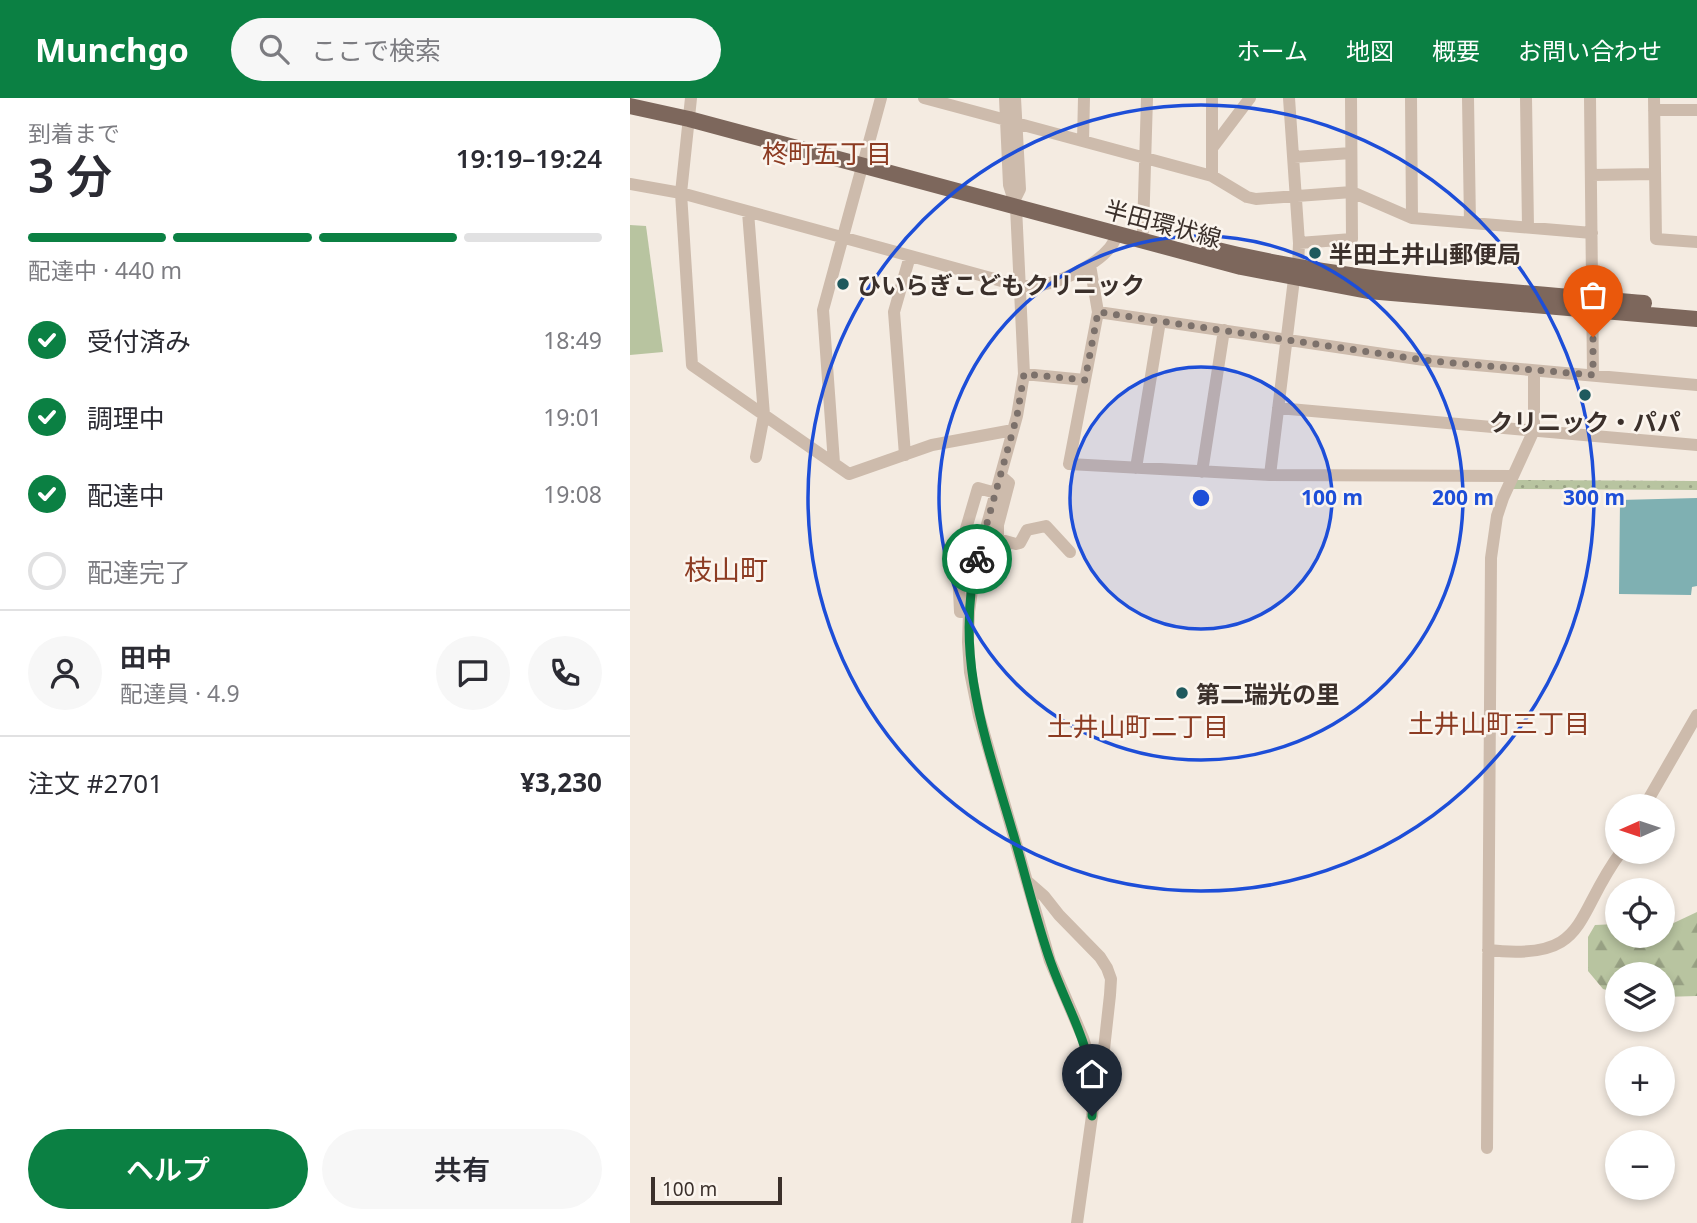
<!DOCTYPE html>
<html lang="ja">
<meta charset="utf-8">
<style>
:root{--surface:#fff;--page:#f7f7f7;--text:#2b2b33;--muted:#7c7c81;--line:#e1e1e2;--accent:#0b8043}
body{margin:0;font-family:"Noto Sans","Noto Sans JP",sans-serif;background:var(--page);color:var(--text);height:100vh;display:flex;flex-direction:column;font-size:26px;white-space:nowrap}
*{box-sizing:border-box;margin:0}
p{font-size:23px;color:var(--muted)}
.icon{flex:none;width:38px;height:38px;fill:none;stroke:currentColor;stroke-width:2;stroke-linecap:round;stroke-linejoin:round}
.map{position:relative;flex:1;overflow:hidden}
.panel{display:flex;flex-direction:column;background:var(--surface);width:630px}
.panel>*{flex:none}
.needle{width:46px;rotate:267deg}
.tools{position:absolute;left:975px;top:696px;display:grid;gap:14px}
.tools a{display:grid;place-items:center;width:70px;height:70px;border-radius:50%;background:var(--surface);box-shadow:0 4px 10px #0003;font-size:35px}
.scale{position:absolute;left:21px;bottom:18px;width:131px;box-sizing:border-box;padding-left:7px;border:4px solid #3b302b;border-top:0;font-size:19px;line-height:24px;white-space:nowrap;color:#3b302b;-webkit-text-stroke:5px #fbf5ee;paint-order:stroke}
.pin{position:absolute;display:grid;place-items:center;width:60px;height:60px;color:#fff;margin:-72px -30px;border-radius:50% 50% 50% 0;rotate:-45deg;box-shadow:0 0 7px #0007}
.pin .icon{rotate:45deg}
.courier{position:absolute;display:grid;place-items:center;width:70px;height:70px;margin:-35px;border:5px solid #0b8043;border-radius:50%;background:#fff;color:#222;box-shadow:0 2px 9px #0007}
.summary em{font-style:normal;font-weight:600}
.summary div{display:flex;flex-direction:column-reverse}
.summary{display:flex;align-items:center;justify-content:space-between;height:119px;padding:0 28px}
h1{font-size:46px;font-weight:600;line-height:52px}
.bar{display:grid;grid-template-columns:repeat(4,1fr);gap:10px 7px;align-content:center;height:84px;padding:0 28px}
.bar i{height:9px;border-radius:5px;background:var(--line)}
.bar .current{background:var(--accent)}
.bar p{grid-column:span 4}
.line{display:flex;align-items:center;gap:18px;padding:0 28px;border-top:2px solid var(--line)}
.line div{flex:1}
.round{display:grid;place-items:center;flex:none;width:74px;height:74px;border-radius:37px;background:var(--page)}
ol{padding:0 28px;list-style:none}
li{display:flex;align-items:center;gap:21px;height:77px}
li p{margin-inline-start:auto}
li .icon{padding:7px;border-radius:50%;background:var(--accent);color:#fff;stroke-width:4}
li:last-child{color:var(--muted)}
li i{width:38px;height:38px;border:4px solid var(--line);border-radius:50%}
.action{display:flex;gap:14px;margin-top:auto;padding:14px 28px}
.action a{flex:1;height:80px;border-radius:42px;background:var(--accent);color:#fff;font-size:28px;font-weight:600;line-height:80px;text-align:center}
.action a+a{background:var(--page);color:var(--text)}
header{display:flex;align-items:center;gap:42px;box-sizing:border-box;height:98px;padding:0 35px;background:var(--accent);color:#fff}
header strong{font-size:33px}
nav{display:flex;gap:38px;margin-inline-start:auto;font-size:24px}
.search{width:490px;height:63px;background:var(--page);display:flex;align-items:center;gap:18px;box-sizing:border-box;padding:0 24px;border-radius:38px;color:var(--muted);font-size:26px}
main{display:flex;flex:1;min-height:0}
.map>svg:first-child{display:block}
.green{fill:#b8c4a0}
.forest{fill:url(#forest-firs)}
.park{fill:url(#park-dots)}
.water{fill:#7fb0b2}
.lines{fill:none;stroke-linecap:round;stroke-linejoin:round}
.minor{stroke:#cdbbac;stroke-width:12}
.major{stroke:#7d675c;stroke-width:16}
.done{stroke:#7c716b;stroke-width:7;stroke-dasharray:0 12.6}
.route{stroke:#0b8043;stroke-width:9}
.ring{fill:none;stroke:#1d4ed8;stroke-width:3.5}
.poi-dot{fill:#1f5a5e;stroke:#fbf5ee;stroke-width:2.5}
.labels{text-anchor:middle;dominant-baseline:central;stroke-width:5;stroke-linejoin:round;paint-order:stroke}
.street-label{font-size:24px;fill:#3b302b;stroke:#fbf5ee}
.poi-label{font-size:24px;font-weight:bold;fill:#3b302b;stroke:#fbf5ee;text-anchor:start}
.neighbourhood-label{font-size:26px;fill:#8c3b22;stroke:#fbf5ee}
.quarter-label{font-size:28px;fill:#8c3b22;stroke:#fbf5ee}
.centre{fill:#1d4ed8;stroke:#fbf5ee;stroke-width:3.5}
.ring-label{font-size:21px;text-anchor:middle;font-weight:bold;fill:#1d4ed8;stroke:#fbf5ee;stroke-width:5;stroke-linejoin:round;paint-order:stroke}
</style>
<header>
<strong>Munchgo</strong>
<div class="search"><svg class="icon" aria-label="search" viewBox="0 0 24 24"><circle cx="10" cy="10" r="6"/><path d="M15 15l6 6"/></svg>ここで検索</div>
<nav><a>ホーム</a><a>地図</a><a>概要</a><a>お問い合わせ</a></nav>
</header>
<main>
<section class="panel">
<div class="summary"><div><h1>3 分</h1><p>到着まで</p></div><em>19:19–19:24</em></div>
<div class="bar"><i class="current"></i><i class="current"></i><i class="current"></i><i></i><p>配達中 · 440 m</p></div>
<ol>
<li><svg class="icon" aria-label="check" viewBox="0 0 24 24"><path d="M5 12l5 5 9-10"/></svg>受付済み<p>18:49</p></li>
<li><svg class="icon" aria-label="check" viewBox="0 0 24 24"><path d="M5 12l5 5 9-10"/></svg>調理中<p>19:01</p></li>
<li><svg class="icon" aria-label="check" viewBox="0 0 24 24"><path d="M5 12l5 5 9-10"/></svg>配達中<p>19:08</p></li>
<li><i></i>配達完了</li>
</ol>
<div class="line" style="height:126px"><a class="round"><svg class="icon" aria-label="person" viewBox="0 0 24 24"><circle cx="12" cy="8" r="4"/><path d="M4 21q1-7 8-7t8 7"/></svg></a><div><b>田中</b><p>配達員 · 4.9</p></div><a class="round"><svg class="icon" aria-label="chat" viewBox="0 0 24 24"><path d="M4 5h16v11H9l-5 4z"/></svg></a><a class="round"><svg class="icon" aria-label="phone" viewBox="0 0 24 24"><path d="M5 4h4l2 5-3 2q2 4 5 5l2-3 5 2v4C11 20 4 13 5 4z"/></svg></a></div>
<div class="line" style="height:91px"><div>注文 #2701</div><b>¥3,230</b></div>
<div class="action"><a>ヘルプ</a><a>共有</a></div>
</section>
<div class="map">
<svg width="1067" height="1125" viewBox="0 0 1067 1125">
<defs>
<pattern id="forest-firs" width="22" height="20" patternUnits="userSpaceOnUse" patternTransform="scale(1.75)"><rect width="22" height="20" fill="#b8c4a0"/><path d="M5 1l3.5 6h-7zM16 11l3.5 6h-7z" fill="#97a083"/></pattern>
<pattern id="park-dots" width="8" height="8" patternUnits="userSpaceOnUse" patternTransform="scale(1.75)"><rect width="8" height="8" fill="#b8c4a0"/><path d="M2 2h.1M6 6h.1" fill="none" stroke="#97a083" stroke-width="1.8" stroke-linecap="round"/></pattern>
</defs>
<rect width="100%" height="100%" fill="#f4ebe1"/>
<path class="green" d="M 0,127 L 16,128 L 33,254 L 0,257 Z"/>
<path class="forest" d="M 1067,814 L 1067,898 L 1033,899 L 1032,877 L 987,877 L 987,895 L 973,891 L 958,873 L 958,839 L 965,827 L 987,826 L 987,838 L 1032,838 L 1033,830 Z"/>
<path class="park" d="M 885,382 L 1067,383 L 1067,392 L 880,391 Z"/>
<path class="water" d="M 1067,400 L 1067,488 L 1062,489 L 1061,497 L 989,496 L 990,402 Z
M 371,445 L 382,449 L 378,460 L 372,464 L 364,461 L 367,448 Z"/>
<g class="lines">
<path class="minor" d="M 61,0 L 51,95 L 62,267 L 219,376 L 302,347 L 383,332
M 294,0 L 376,22
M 375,0 L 379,87 L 386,109 L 394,276 L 387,318 L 345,470 L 339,514 L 338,544 L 340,574 L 349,618 L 420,863 L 453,940 L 460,962 L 464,999 L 462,1018 L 447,1125
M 659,0 L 669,145 L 668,170
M 781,0 L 782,120
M 838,0 L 840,125
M 896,0 L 898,129
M 960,0 L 963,277
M 1024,0 L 1026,141 L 1067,144
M 1024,12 L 1067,12
M 386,25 L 582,78 L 617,99 L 626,101 L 722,94 L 782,120 L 962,135
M 453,43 L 454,0
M 583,49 L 620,0
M 235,59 L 251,0
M 664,59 L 721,55
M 961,77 L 1025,76
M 582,78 L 582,0
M 0,86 L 51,95 L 390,188 C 397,188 405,188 412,187 C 436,182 481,161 487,136
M 385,101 L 390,91 L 385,0
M 118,114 L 134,317 L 126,359
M 513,133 L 517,0
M 669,145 L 722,141 L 721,0
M 460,167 L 468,214 L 439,366 L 640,377 L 882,378
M 468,214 L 801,263 L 1067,287
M 394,276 L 455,282
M 648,310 L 1067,347
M 275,357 L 264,214 L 280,158
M 204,365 L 193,212 L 232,69
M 506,370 L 530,223
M 572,374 L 594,232
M 640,377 L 664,181
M 371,378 L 379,385 L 368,427 L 368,441 L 386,446 L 390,445 L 397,432 L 416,428 L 440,454
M 339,514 L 330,514 L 328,470 L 330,451 L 348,390 L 366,395
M 1014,709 L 1067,617
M 398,784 L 414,798 L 429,817 L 470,859 L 477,870 L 481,881 L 480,897 L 474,951 L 472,955 L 460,962
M 858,852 C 960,864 943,818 991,754
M 857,1050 L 861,460 L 867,418 L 873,400 L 904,332 L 904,273"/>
<path class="major" d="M 0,8 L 59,21 L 611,169 L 738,193 L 1067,221
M 579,150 C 721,186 868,192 1014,205"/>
</g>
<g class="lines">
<path class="done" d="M 347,461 L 387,318 L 394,276 L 455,282 L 468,214 L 801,263 L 963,277 L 963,239"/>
<path class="route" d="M 347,461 C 323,560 358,648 385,742 C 397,783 407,826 421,865 C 442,923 467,953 462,1018"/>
</g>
<circle cx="571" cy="400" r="131" fill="#1d4ed8" fill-opacity=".12"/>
<g class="ring">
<circle cx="571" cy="400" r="131"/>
<circle cx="571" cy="400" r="262"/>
<circle cx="571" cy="400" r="393"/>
</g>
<g class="poi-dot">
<circle cx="685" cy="155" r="7"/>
<circle cx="213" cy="186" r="7"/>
<circle cx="955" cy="297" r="7"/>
<circle cx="552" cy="595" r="7"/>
</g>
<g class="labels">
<g class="street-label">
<text transform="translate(533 125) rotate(15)">半田環状線</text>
</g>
<g class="poi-label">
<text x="699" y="155">半田土井山郵便局</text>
<text x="227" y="186">ひいらぎこどもクリニック</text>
<text x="955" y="323" text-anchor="middle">クリニック・パパ</text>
<text x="566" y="595">第二瑞光の里</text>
</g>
<g class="neighbourhood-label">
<text x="197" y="55">柊町五丁目</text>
<text x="869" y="625">土井山町三丁目</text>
<text x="508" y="628">土井山町二丁目</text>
</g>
<g class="quarter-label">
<text x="96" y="471">枝山町</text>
</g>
</g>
<circle cx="571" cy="400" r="10" class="centre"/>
<g class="ring-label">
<text x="702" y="407">100 m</text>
<text x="833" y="407">200 m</text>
<text x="964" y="407">300 m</text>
</g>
</svg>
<div class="tools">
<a><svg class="needle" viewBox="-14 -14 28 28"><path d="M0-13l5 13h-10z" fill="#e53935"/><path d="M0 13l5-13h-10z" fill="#7c7c81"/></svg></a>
<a><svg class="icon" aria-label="locate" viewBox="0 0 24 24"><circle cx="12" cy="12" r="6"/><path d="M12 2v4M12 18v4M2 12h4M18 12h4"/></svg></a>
<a><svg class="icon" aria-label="layers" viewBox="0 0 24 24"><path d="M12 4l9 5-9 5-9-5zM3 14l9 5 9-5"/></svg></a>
<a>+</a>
<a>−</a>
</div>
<div class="scale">100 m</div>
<div class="pin" style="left:963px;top:239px;background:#ea580c"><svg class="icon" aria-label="bag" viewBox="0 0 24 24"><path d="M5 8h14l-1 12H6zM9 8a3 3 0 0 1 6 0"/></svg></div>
<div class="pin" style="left:462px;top:1018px;background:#1f2937"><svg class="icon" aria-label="home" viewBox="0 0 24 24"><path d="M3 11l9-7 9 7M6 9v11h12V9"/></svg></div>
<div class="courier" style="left:347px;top:461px"><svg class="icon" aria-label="bike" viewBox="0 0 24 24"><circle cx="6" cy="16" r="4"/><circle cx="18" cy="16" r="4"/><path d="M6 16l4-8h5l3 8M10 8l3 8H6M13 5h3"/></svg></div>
</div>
</main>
